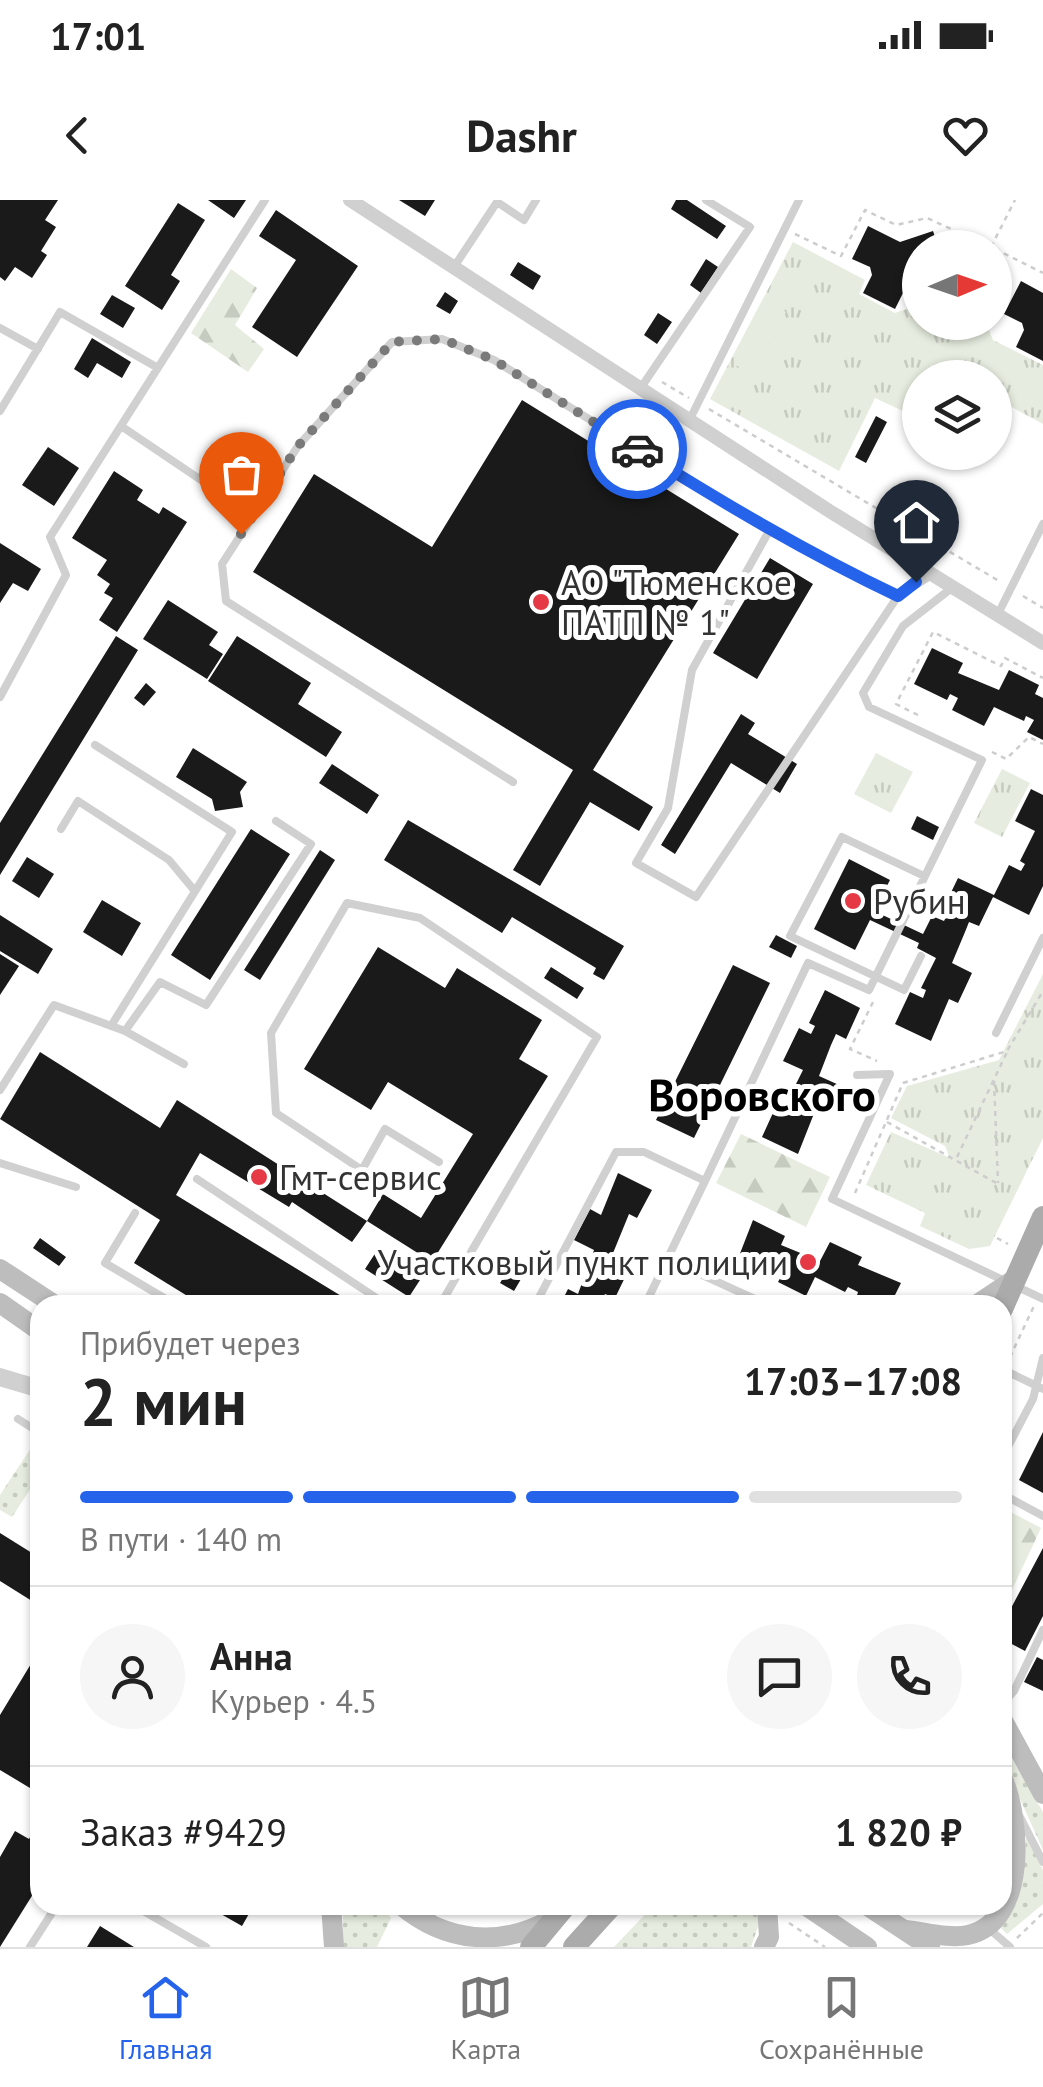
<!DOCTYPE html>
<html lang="ru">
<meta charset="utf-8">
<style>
:root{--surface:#fff;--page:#f6f6f6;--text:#222;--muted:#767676;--line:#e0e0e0;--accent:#2563eb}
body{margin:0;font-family:"PT Sans",sans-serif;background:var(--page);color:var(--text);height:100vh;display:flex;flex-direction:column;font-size:38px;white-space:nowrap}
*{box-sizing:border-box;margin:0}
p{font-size:32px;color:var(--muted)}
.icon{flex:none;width:55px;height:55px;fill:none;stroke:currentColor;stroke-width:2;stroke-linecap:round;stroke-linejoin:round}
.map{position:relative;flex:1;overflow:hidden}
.drawer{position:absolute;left:30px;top:1095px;width:982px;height:620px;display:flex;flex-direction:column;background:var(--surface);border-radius:30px;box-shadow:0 2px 8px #0004}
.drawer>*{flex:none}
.needle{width:65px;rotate:88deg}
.controls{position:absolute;left:902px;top:30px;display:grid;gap:20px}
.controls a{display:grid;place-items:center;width:110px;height:110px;border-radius:50%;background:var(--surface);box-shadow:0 2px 8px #0004;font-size:50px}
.pin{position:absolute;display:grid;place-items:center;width:85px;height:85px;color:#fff;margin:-102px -42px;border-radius:50% 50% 50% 0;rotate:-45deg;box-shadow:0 0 10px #0007}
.pin .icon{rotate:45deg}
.courier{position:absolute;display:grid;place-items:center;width:100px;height:100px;margin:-50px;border:8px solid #2563eb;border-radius:50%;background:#fff;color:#222;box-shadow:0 2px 12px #0007}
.head em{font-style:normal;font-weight:600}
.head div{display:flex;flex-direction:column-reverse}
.head{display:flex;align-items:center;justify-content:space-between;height:170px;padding:0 50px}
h1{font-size:65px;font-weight:600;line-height:75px}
.bar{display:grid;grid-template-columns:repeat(4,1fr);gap:15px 10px;align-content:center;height:120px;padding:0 50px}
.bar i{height:12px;border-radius:8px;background:var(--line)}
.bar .active{background:var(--accent)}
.bar p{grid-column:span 4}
.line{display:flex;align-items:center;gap:25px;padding:0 50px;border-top:2px solid var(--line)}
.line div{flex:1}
.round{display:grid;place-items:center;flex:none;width:105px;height:105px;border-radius:52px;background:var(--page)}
.status{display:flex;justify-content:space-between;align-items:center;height:70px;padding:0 50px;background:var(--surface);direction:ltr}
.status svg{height:28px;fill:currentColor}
header{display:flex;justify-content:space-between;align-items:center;height:130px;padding:0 50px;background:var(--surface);font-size:45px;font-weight:600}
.tab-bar{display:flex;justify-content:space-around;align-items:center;height:140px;border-top:2px solid var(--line);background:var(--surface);font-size:28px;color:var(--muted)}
.tab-bar a{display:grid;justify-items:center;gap:5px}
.tab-bar .active{color:var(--accent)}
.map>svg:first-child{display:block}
.grass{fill:url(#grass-dots)}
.forest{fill:url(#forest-firs)}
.park{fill:url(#park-tufts)}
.pitch{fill:#e6ecdf}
.building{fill:#1a1a1a}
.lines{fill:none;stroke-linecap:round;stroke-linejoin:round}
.path{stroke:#cdcdcd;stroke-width:2.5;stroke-dasharray:5 5;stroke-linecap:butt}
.service{stroke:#d0d0d0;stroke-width:8}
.minor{stroke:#d0d0d0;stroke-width:14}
.tertiary{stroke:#d0d0d0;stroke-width:18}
.secondary{stroke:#bdbdbd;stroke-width:20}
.primary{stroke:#ababab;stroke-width:22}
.done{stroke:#7a7a7a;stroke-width:10;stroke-dasharray:0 18}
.route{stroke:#2563eb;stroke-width:12}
.poi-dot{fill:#e63946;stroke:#fff;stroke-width:4}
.labels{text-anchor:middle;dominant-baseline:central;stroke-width:10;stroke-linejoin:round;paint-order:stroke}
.poi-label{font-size:35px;fill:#333;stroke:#fff;text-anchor:start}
.district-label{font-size:45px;font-weight:bold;fill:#000;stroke:#fff}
</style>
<div class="status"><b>17:01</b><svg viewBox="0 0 49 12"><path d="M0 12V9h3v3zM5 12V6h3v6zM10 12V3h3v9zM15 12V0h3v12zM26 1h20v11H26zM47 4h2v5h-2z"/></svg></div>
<header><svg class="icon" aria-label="back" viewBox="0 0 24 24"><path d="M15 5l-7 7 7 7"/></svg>Dashr<svg class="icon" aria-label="heart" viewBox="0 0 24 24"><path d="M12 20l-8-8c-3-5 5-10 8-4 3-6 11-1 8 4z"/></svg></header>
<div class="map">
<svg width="1043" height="1747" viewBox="0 0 1043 1747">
<defs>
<pattern id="grass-dots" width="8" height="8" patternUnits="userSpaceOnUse" patternTransform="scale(2.5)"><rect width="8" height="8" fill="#e6ecdf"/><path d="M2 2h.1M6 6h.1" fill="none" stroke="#c6cbc0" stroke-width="1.8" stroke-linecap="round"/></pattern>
<pattern id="forest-firs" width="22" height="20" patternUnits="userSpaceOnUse" patternTransform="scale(2.5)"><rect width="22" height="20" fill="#e6ecdf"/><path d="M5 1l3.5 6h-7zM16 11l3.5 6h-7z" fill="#c6cbc0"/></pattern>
<pattern id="park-tufts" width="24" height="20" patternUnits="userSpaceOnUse" patternTransform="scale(2.5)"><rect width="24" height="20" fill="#e6ecdf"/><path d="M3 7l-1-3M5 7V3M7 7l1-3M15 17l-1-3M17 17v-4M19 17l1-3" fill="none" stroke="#c6cbc0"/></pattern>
</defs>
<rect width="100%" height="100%" fill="#fff"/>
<path class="grass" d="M 33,1245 L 40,1249 L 40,1285 L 35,1282 L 12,1317 L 0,1310 L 0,1295 Z
M 1002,1542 L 1043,1612 L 1043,1650 L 1003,1561 Z
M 1026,1636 L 1043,1670 L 1043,1704 L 1007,1734 L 1001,1728 C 1021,1700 1024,1670 1026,1636 Z
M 343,1705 L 381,1705 L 391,1718 L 377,1747 L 343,1747 Z
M 654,1705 L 750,1705 L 757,1709 L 760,1721 L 751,1747 L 614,1747 Z"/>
<path class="forest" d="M 231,69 L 257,88 L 235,125 L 264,149 L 248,172 L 191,133 Z
M 741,934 L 830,977 L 806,1027 L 716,983 Z
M 1003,1308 L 1041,1328 L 1003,1409 Z"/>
<path class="park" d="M 793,42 L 865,80 L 859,94 L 895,113 L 920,104 L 920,122 L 986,123 L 993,140 L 1043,165 L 1043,224 L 995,198 L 995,178 L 956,177 L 932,165 L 920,178 L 905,212 L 875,198 L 839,271 L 710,199 Z
M 876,553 L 913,572 L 891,613 L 854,594 Z
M 1002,569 L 1030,583 L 1002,637 L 974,623 Z
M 1043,774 L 1043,938 L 990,1046 L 969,1049 L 920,1026 L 925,1013 L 866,985 L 891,932 L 950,958 L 945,946 L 891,918 L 907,886 L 999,860 Z"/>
<path class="pitch" d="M 768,102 L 786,112 L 751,174 L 734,164 Z"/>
<path class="building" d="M 0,0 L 58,0 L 45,20 L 56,27 L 41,51 L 47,55 L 32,78 L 15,67 L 5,81 L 0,77 Z
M 208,0 L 246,0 L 234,18 Z
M 399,0 L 435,0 L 425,16 Z
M 676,0 L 687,0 L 726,26 L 717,39 L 671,9 Z
M 178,3 L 205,20 L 171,75 L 180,81 L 162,110 L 125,86 Z
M 276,10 L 358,66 L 297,157 L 252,127 L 296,60 L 259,36 Z
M 868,26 L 900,42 L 933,31 L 939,48 L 920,48 L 920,74 L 911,77 L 895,109 L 863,93 L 872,75 L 870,67 L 852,59 Z
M 706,59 L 718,67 L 701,93 L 690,85 Z
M 518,62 L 541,76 L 533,90 L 510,75 Z
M 1021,81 L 1043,93 L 1043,161 L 1016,147 L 1024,130 L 1022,123 L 1004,114 Z
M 445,92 L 458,101 L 450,114 L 436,106 Z
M 112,95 L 135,108 L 123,128 L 100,114 Z
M 658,113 L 672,122 L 657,144 L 644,135 Z
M 92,138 L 131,162 L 122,178 L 97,163 L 88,178 L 74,169 Z
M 522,200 L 739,334 L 593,570 L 653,607 L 639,631 L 590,602 L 540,686 L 513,670 L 573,570 L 253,372 L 314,274 L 432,347 Z
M 876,216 L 887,222 L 866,263 L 855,257 Z
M 48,247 L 79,268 L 54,306 L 22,285 Z
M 114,271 L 143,290 L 137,300 L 159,314 L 163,307 L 187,322 L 117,432 L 99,420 L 113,398 L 104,393 L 110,384 L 97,375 L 107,360 L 72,338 Z
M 0,343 L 41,369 L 28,391 L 13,383 L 0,403 Z
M 770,358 L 813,384 L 757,479 L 713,453 Z
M 168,400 L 218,432 L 209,445 L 223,454 L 207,479 L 143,439 Z
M 116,436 L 138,450 L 0,675 L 0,623 Z
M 237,436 L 311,483 L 298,504 L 342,532 L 326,557 L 208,481 Z
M 932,448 L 963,463 L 958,473 L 999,490 L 1009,470 L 1039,485 L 1035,494 L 1043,498 L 1043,540 L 1027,532 L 1034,520 L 1026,516 L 1024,521 L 994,507 L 984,526 L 952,510 L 958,498 L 950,494 L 947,500 L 914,484 Z
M 146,483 L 156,492 L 144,506 L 134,498 Z
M 741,514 L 755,523 L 748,534 L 797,564 L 780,593 L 731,563 L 675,654 L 661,645 Z
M 193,548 L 247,582 L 240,592 L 243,607 L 215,611 L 212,599 L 176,577 Z
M 332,564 L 379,595 L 367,614 L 319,583 Z
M 1031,589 L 1043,595 L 1043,686 L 1029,715 L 993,697 L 1009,665 L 1021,671 L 1025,664 L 1020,661 L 1035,631 L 1015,621 Z
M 917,616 L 939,627 L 933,640 L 911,629 Z
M 408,620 L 624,746 L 604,780 L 593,774 L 596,768 L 512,717 L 502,733 L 384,660 Z
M 251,629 L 290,654 L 210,780 L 171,755 Z
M 320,650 L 335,660 L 260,780 L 244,770 Z
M 27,657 L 54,674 L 39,698 L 12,681 Z
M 849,659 L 890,680 L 874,711 L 923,734 L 932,716 L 944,721 L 948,713 L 942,711 L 958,678 L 994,695 L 979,726 L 969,722 L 965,732 L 952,763 L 972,773 L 958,803 L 949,799 L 931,841 L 895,824 L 910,792 L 923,798 L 926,790 L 921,788 L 936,758 L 917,748 L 919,743 L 870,720 L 855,750 L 814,729 Z
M 102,700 L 141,723 L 122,756 L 83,732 Z
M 0,715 L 53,749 L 38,774 L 0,751 Z
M 776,735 L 797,746 L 791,758 L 769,747 Z
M 378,747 L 445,788 L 457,768 L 542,820 L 519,859 L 548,876 L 432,1062 L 367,1021 L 383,994 L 421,1018 L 473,934 L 388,882 L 371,910 L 304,869 Z
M 0,754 L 19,766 L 0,795 Z
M 733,765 L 770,783 L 694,938 L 656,920 Z
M 551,767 L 584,788 L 577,799 L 544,778 Z
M 825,790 L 860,808 L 846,839 L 836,834 L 831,845 L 819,876 L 839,885 L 825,916 L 815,911 L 798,954 L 762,937 L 777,904 L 790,910 L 794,903 L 788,900 L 803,870 L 783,861 L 799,828 L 811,834 L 815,826 L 809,823 Z
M 40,852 L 160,928 L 177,900 L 367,1021 L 352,1042 L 292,1002 L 289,1007 L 200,953 L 176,995 L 356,1105 L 294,1105 L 282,1098 L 278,1105 L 202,1105 L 134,1063 L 160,1020 L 0,919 Z
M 618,973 L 652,990 L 637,1018 L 629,1014 L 611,1058 L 630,1067 L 615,1098 L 605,1094 L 600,1105 L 560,1105 L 568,1089 L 578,1094 L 594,1050 L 574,1040 L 590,1009 L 601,1015 Z
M 753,1020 L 785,1036 L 781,1045 L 820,1061 L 830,1042 L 862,1057 L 858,1065 L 901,1083 L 890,1105 L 854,1105 L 858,1092 L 848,1087 L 845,1092 L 815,1077 L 806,1096 L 778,1082 L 784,1071 L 771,1065 L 768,1071 L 739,1056 Z
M 40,1038 L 66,1057 L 59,1066 L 33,1048 Z
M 376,1052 L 420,1080 L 409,1097 L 365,1069 Z
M 515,1059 L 528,1067 L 514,1091 L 500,1083 Z
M 1043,1232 L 1043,1293 L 1019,1280 Z
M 0,1333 L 40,1358 L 40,1406 L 0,1381 Z
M 1043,1348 L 1043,1416 L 1025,1451 L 1002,1439 L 1002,1425 Z
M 40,1449 L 40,1594 L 0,1570 L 0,1515 Z
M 1037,1457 L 1043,1460 L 1043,1491 L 1024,1482 Z
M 40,1621 L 40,1683 L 0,1747 L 0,1657 L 15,1631 L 29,1639 Z
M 205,1705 L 254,1705 L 242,1726 Z
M 100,1726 L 134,1747 L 87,1747 Z"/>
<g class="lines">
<path class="path" d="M 795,34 L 841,56 L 865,10 L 896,25 L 927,18 L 993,48
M 991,47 L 1015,0
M 995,49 L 1043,73
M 662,182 L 689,198
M 709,209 L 999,381
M 1023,396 L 1043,408
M 918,515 L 896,504 L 933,432 L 1001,466 L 1005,458 L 1043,478
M 992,552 L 1006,559 L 1029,537 L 1043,544
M 873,802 L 850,849 L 877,861
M 994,881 L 998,983
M 887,922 L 998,984
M 957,957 L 1007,852
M 855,993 L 903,883 L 1007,851 L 1043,791
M 997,1038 L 1008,1044
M 949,1105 L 960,1098
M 1010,1157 L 1034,1106
M 915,1705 L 931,1715
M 789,1723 L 825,1747
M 1017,1738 L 1043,1713"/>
<path class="service" d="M 454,67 L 497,2 L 524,20 L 536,0
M 0,128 L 38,149
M 640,189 L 750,27 L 706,0
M 0,211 L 60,112 L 158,168
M 689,221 L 799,0
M 121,226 L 201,280
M 769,331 L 692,470 L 668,608 L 636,663 L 696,697 L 898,396
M 998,414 L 1043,324
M 0,497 L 66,375 L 50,337 L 265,0
M 95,545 L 232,632 L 111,826
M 513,582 L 226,401 L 222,364 L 298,246 L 392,142 L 442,139 L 494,160 L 769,331 L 898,396 L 933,374
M 61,629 L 78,601 L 169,660 L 194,690
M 921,756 L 904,790 L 790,736 L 842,637 L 924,676
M 125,831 L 160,782 L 206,805 L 311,644 L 276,621
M 996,833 L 1043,738
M 857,875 L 890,874 L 832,999 L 1043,1099
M 0,890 L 54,805 L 125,831 L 184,864
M 439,962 L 385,929 L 362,970 L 276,913 L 271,833 L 347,703 L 420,718 L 597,837 L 440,1105
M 0,963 L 76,987
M 197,979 L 387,1105
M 135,1013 L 105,1063 L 176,1105
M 667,1059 L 768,1105
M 535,1105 L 616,952 L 644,952 L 705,981 L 808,763 L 869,790 L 982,560 L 869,507 L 863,493 L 903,426 L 953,387
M 645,1105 L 705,981
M 1002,1169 L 1043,1189
M 18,1219 L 40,1233
M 1002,1258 L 1033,1199 L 1043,1158
M 1002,1294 L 1043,1316
M 1002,1505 L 1014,1491 L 1043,1430
M 1020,1617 L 1043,1662
M 133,1705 L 206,1747
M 431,1723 L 432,1705
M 987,1727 L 1010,1747
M 30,1747 L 57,1705"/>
<path class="minor" d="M 350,0 L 831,312 L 1043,443"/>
<path class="tertiary" d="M 0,1177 L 40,1189"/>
<path class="secondary" d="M 0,1069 L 55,1105
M 0,1103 L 40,1131
M 976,1105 L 1012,1081
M 1002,1519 L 1043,1594
M 331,1705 L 334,1747
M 401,1705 C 446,1743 501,1747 550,1720
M 805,1705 L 867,1747
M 866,1705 L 930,1747
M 906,1730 C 925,1732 949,1739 968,1735 C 1028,1722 1021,1619 1002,1577
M 764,1747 L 769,1737 L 767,1705"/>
<path class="primary" d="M 1002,1109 L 1043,1017
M 531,1747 L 566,1705
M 574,1747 L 612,1705"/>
</g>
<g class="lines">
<path class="done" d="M 241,334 L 298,246 L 392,142 L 442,139 L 494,160 L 637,249"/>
<path class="route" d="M 637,249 C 722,302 807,353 898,396 L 916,382"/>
</g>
<g class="poi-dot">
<circle cx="541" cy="402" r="10"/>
<circle cx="853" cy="701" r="10"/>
<circle cx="259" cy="977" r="10"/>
<circle cx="808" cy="1062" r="10"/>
</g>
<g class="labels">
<g class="poi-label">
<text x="561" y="382">АО "Тюменское<tspan x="561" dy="40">ПАТП № 1"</tspan></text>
<text x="873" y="701">Рубин</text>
<text x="279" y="977">Гмт-сервис</text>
<text x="788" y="1062" text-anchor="end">Участковый пункт полиции</text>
</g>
<g class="district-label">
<text x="762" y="894">Воровского</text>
</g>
</g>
</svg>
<div class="controls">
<a><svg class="needle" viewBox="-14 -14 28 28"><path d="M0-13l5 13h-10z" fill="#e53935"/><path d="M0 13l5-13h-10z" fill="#767676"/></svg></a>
<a><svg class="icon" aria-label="layers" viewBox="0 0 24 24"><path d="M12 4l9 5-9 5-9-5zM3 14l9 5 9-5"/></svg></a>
</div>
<div class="pin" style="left:241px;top:334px;background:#ea580c"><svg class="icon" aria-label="bag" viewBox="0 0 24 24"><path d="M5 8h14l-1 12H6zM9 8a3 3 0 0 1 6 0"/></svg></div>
<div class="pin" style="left:916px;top:382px;background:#1f2937"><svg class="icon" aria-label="home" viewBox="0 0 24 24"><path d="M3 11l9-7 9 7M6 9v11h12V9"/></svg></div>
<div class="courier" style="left:637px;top:249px"><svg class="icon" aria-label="car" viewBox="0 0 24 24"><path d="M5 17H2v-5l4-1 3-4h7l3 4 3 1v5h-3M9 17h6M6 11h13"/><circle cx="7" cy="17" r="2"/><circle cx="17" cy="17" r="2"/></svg></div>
<section class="drawer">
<div class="head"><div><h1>2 мин</h1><p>Прибудет через</p></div><em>17:03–17:08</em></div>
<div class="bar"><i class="active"></i><i class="active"></i><i class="active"></i><i></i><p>В пути · 140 m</p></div>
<div class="line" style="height:180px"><a class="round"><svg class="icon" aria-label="person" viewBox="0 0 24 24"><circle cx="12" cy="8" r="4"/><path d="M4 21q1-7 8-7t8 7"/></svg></a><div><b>Анна</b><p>Курьер · 4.5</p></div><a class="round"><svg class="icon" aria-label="chat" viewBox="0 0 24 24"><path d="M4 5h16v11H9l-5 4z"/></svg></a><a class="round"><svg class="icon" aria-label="phone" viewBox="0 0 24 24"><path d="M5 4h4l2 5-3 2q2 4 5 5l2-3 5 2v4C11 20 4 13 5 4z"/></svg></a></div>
<div class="line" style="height:130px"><div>Заказ #9429</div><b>1 820 ₽</b></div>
</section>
</div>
<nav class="tab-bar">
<a class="active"><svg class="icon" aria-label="home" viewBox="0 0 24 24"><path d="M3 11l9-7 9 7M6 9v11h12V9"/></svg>Главная</a>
<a><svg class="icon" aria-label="map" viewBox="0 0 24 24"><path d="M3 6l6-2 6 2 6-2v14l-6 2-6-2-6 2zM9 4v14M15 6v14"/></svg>Карта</a>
<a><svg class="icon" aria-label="saved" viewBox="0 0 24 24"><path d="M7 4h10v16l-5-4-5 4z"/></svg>Сохранённые</a>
</nav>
